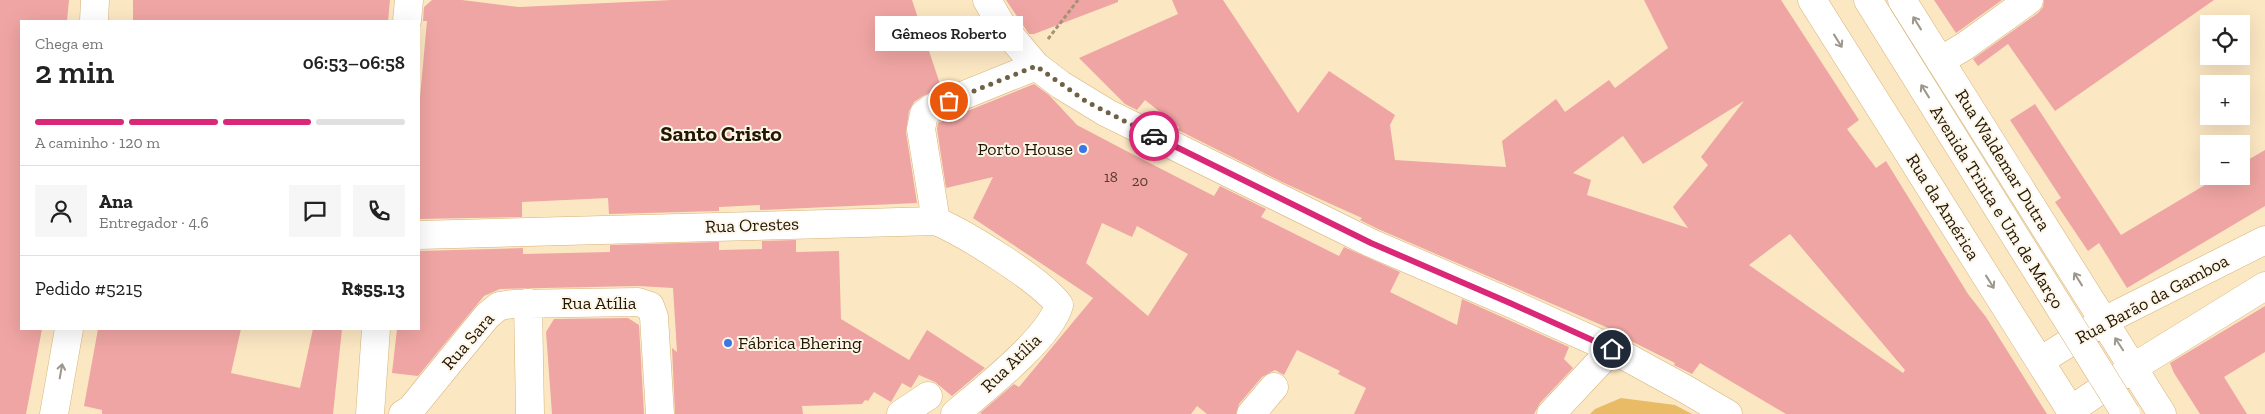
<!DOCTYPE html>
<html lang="pt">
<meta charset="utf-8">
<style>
:root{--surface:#fff;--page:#f6f6f6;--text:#222;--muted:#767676;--line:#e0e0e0;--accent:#db2777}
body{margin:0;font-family:"Zilla Slab",serif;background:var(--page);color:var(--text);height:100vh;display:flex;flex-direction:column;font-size:19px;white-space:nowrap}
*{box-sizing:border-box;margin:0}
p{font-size:16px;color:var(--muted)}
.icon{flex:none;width:28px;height:28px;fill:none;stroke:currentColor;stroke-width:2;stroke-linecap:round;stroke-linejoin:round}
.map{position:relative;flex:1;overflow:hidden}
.drawer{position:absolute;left:20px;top:20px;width:400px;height:310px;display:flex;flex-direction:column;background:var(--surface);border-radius:0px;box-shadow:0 5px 20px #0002}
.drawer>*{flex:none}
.buttons{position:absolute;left:2200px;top:15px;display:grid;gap:10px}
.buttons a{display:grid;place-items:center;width:50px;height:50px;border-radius:0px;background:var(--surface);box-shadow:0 5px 20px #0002;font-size:25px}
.pin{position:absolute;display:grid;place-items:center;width:42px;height:42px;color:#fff;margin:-21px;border:2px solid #fff;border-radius:50%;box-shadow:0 1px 5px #0007}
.courier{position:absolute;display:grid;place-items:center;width:50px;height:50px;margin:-25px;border:4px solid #db2777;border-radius:50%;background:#fff;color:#222;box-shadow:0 1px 6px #0007}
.bubble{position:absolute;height:35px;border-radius:0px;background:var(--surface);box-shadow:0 5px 20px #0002;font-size:16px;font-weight:600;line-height:35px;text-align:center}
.head em{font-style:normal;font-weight:600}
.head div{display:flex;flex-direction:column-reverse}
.head{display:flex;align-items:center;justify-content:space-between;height:85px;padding:0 15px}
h1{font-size:32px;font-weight:600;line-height:38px}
.bar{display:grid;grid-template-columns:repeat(4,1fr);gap:8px 5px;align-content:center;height:60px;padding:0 15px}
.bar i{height:6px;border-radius:4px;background:var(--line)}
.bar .on{background:var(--accent)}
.bar p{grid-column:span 4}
.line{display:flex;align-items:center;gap:12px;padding:0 15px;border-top:1px solid var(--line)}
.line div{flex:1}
.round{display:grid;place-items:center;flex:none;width:52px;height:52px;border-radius:0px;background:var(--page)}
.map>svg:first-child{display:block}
.green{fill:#eabb66}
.building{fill:#efa5a3;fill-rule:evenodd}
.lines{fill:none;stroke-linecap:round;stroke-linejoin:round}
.minor-casing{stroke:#d5b376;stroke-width:29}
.major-casing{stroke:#d5b376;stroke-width:29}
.path{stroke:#a39273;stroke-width:3;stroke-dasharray:4 2.5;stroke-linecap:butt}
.minor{stroke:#fff;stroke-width:28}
.major{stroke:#fff;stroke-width:28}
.major-bridge-casing{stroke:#d5b376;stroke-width:29;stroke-linecap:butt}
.major-bridge{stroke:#fff;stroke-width:28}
.oneway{stroke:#9c978c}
.done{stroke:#706044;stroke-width:5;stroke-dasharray:0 9}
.route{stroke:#db2777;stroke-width:6}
.poi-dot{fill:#3977e6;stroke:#fdf6ea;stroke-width:2}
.labels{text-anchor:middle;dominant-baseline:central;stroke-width:4;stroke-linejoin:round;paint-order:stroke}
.number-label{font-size:15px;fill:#573a29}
.poi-label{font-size:18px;fill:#241700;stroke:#fdf6ea;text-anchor:end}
.street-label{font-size:18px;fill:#241700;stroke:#fdf6ea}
.district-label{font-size:22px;font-weight:bold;fill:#241700;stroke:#fdf6ea}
</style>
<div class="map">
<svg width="2265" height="414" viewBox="0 0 2265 414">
<rect width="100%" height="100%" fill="#fce7c3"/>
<path class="green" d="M 1621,398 L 1675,405 L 1692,414 L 1590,414 L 1595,409 Z"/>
<path class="building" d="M 0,0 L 69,0 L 67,21 L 21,21 L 21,329 L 42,329 L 26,414 L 0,414 Z
M 133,0 L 390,0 L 388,21 L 133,21 Z
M 432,0 L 462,0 L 519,7 L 672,0 L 912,0 L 941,87 L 923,96 L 914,102 L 909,111 L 906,132 L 917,203 L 760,210 L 760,205 L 719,207 L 719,211 L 609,214 L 608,198 L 522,202 L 522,217 L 419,219 L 419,108 L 427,21 L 423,21 L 424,7 Z
M 1006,0 L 1118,0 L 1118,2 L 1034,34 L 1029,34 Z
M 1172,0 L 1223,0 L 1298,113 L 1329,71 L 1395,115 L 1390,125 L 1395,160 L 1506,167 L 1502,141 L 1556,99 L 1565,112 L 1609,80 L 1615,88 L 1668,48 L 1644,0 L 1781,0 L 1859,120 L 1847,129 L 1876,168 L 1886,161 L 1968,294 L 1986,317 L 2047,414 L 1786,414 L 1700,363 L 1692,374 L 1674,365 L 1675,363 L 1619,335 L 1620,333 L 1378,229 L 1360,220 L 1362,218 L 1284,183 L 1178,130 L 1179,127 L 1145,100 L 1137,110 L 1125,104 L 1079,58 L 1178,14 ZM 1744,101 L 1701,157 L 1708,165 L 1673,207 L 1688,228 L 1587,195 L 1591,180 L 1573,173 L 1623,136 L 1643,164 ZM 1790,234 L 1905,370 L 1903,373 L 1749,265 Z
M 1934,0 L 2002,0 L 1956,33 Z
M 2044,0 L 2214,0 L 2055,111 L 2008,44 L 1978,66 L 1973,59 L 2038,13 L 2043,7 Z
M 1034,84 L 1049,95 L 1077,125 L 1134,155 L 1214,196 L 1220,186 L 1266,209 L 1261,217 L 1339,256 L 1344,247 L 1400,272 L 1390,292 L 1457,325 L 1462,299 L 1569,347 L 1564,359 L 1573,368 L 1540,403 L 1534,414 L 1354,414 L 1366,388 L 1338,374 L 1340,371 L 1297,350 L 1284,375 L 1275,370 L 1262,377 L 1239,404 L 1236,414 L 1207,414 L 1197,406 L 1191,414 L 982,414 L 980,413 L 1014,384 L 1019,387 L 1093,298 L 973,218 L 993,177 L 946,188 L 937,129 L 938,123 L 951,117 L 953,122 L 960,114 ZM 1102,223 L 1132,237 L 1137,226 L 1188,254 L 1148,316 L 1086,263 Z
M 2035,104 L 2121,235 L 2220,176 L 2241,176 L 2241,164 L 2265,150 L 2265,206 L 2127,288 L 2099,243 L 2088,251 L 2055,202 L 2061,198 L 2010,120 Z
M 796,240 L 796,252 L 839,251 L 841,319 L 909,360 L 927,330 L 985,368 L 952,396 L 935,382 L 919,375 L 911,388 L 902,383 L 891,402 L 874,392 L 868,401 L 865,400 L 862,404 L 802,406 L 803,414 L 675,414 L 672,348 L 677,352 L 673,288 L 638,286 L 500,289 L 484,296 L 418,376 L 392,373 L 397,329 L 419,329 L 419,251 L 523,248 L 523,254 L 610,252 L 610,245 L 719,242 L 719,250 L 762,249 L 762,241 Z
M 2265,306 L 2265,352 L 2224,377 L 2247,414 L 2200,414 L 2174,373 L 2170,363 Z
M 628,318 L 639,325 L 644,414 L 552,414 L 546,332 L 554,319 Z
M 98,329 L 241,329 L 231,373 L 300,388 L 313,329 L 342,329 L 333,414 L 102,414 L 102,410 L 84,406 Z"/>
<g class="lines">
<g class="minor-casing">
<path id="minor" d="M 987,0 L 1002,26 L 1036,66 L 1061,85 L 1107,113 L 1371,243 L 1510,303 L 1612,349 L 1687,390 L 1728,414
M 1902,0 L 2162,414
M 94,21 L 95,0
M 407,21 L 409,0
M 1940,61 L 1965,46 L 2029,0
M 936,221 L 921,129 L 924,114 L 932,108 L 1036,66
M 419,235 L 936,221 C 966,234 1041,280 1059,305 C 1050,338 982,391 955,414
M 528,303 L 530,414
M 2040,361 L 2104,321 L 2265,240
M 2071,410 L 2134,367 L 2265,286
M 54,414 L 69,329
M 370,414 L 376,329
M 403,414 L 411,409 L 487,316 L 499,306 L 513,304 L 638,302 L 650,306 L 654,317 L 660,414
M 901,414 L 928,396
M 1251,414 L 1274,387
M 1551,414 L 1612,349"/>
</g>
<g class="major-casing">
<path id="major" d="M 1812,0 L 2073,414
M 1868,0 L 1878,16"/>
</g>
<path class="path" d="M 1048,39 L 1078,0"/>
<use href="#minor" class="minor"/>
<use href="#major" class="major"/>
<g class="major-bridge-casing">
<path id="major-bridge" d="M 1878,16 L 2126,414"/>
</g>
<use href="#major-bridge" class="major-bridge"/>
</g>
<defs><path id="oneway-shaft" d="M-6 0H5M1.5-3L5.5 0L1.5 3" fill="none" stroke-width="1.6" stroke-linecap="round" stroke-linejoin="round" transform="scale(1.25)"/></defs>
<g class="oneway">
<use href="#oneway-shaft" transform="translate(1917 23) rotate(-122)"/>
<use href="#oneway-shaft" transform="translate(1838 41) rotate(58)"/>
<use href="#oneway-shaft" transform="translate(1925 91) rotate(-122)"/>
<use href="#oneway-shaft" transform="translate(2078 279) rotate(-122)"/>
<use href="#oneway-shaft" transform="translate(1990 282) rotate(58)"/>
<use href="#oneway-shaft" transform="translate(2119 344) rotate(-123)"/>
<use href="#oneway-shaft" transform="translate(61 371) rotate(-80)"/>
</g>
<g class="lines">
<path class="done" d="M 949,101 L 1036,66 L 1087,102 L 1154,136"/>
<path class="route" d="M 1154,136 L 1371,243 L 1510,303 L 1612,349"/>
</g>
<g class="poi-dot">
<circle cx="1083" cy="149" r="5"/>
<circle cx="728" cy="343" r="5"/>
</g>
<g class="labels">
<g class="number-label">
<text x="1111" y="177">18</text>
<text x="1140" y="181">20</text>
</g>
<g class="poi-label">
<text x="1073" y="149">Porto House</text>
<text x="738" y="343" text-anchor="start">Fábrica Bhering</text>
</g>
<g class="street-label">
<text transform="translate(2003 160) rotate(58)">Rua Waldemar Dutra</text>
<text transform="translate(1943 207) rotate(58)">Rua da América</text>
<text transform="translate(1997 207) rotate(58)">Avenida Trinta e Um de Março</text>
<text transform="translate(752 225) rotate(-2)">Rua Orestes</text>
<text transform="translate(2152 299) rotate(-28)">Rua Barão da Gamboa</text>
<text x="599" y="303">Rua Atília</text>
<text transform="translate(468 341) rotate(-49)">Rua Sara</text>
<text transform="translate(1011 363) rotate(-44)">Rua Atília</text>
</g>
<g class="district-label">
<text x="721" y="133">Santo Cristo</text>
</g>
</g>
</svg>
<div class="buttons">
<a><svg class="icon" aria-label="locate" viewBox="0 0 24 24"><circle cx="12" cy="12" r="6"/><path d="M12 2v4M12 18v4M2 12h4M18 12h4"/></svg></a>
<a>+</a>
<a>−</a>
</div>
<div class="pin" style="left:949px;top:101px;background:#ea580c"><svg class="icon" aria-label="bag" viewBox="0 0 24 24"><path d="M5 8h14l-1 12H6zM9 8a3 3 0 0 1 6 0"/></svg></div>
<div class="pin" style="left:1612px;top:349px;background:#1f2937"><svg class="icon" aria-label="home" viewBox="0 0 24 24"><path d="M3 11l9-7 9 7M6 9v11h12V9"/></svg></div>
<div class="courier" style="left:1154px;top:136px"><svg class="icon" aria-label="car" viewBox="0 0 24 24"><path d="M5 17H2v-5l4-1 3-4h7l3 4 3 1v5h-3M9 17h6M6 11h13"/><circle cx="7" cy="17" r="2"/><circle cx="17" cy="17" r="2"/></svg></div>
<div class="bubble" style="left:875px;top:16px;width:148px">Gêmeos Roberto</div>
<section class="drawer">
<div class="head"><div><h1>2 min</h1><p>Chega em</p></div><em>06:53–06:58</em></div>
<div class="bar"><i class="on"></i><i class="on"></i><i class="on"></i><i></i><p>A caminho · 120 m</p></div>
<div class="line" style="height:90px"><a class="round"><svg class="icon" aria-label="person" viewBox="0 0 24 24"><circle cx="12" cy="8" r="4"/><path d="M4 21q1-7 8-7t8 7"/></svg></a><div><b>Ana</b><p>Entregador · 4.6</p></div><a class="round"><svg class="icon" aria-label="chat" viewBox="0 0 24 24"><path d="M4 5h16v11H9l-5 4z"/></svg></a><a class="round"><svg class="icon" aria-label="phone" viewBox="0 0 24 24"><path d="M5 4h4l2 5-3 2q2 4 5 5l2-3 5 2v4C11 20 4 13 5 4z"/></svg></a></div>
<div class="line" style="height:65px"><div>Pedido #5215</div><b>R$55.13</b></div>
</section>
</div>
